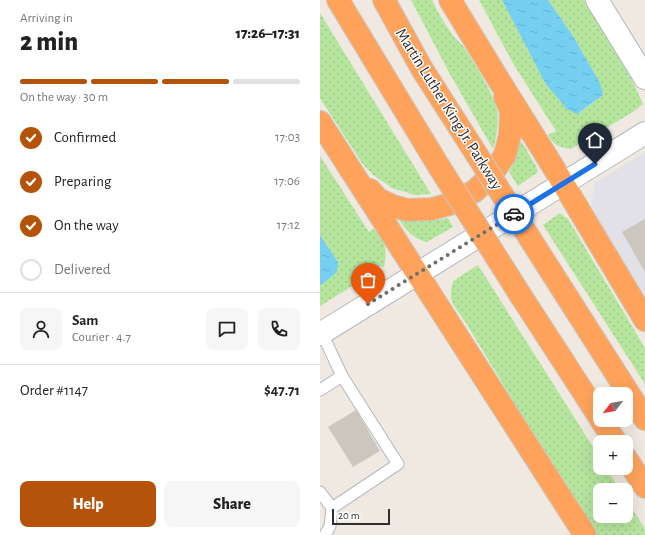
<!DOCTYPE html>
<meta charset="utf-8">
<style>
:root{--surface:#fff;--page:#f6f6f6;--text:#222;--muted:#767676;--line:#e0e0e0;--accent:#b45309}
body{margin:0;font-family:"Alegreya Sans",sans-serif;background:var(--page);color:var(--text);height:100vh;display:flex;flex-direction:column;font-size:15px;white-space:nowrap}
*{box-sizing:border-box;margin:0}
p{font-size:13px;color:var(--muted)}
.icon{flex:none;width:22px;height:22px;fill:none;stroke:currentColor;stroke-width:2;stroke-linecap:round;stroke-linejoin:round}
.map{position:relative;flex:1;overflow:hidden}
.sheet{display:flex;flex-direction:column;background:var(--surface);width:320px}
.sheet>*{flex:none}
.needle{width:26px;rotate:239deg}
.buttons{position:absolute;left:273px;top:387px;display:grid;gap:8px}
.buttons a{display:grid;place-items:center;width:40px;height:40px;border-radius:8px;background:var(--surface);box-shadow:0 4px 16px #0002;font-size:20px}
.scale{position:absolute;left:12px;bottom:10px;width:58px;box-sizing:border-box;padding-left:4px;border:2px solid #2e2e2e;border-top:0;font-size:11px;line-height:14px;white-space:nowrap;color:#2e2e2e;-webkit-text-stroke:3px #fff;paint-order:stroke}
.pin{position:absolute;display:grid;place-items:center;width:34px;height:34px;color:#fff;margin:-41px -17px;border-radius:50% 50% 50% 0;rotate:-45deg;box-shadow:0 0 4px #0007}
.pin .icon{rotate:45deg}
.courier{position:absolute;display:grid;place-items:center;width:40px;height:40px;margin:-20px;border:3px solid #1a73e8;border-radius:50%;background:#fff;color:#222;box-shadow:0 1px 5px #0007}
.summary em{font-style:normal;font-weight:800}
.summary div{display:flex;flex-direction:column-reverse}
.summary{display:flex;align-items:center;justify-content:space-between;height:68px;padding:0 20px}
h1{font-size:26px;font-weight:800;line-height:30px}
.bar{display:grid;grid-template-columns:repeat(4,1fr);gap:6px 4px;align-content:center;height:48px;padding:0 20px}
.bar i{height:5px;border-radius:3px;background:var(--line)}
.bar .active{background:var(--accent)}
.bar p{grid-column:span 4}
.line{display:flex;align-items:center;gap:10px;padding:0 20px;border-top:1px solid var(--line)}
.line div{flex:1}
.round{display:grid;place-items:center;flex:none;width:42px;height:42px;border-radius:8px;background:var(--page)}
ol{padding:0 20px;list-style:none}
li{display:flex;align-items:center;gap:12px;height:44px}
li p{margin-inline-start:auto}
li .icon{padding:4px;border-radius:50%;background:var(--accent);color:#fff;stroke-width:4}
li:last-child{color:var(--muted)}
li i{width:22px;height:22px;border:2px solid var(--line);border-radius:50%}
.primary-button{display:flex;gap:8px;margin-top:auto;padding:8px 20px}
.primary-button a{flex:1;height:46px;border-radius:8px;background:var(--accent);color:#fff;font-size:16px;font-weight:800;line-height:46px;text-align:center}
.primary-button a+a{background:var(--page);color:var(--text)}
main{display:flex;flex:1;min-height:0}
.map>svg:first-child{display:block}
.industrial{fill:#e3e1e8}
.grass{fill:url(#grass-dots)}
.water{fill:url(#water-ripples)}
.building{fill:#cbc7bf}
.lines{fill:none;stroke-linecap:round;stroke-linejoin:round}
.lane-casing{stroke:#b4b7c1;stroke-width:13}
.street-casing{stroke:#b4b7c1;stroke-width:24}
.secondary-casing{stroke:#b4b7c1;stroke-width:24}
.highway-casing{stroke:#c9c9c9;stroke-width:24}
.lane{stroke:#fff;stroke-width:11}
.street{stroke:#fff;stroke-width:22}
.secondary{stroke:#fff;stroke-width:22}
.highway{stroke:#ffa35c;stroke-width:22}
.highway-bridge-casing{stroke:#c9c9c9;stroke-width:24;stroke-linecap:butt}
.highway-bridge{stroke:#ffa35c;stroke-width:22}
.done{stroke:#726f6d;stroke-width:4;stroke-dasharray:0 7.2}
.route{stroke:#1a73e8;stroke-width:5}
.labels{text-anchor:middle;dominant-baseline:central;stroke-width:3;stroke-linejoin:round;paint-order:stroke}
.street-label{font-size:16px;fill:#2e2e2e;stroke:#fff}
</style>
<main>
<section class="sheet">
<div class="summary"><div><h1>2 min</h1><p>Arriving in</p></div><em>17:26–17:31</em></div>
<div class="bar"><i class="active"></i><i class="active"></i><i class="active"></i><i></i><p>On the way · 30 m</p></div>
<ol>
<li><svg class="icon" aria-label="check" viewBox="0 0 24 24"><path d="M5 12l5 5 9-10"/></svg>Confirmed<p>17:03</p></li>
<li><svg class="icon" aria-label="check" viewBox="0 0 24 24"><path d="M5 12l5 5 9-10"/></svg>Preparing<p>17:06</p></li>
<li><svg class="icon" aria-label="check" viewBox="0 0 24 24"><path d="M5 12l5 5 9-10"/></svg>On the way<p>17:12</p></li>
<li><i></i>Delivered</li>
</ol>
<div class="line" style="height:72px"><a class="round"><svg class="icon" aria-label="person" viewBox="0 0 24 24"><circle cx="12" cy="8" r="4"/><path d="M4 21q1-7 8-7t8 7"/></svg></a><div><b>Sam</b><p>Courier · 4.7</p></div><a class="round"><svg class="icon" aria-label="chat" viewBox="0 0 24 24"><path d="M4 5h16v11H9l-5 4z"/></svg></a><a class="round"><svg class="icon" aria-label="phone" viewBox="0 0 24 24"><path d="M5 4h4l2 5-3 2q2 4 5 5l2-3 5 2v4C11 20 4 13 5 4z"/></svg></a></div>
<div class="line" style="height:52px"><div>Order #1147</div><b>$47.71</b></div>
<div class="primary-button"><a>Help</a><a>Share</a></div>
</section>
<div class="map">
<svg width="325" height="535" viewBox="0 0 325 535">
<defs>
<pattern id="grass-dots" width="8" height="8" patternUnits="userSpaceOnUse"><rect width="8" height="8" fill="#b6e59e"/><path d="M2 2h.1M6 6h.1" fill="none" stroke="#9dc588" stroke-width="1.8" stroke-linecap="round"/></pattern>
<pattern id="water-ripples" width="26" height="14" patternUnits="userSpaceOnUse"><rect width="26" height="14" fill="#75cff0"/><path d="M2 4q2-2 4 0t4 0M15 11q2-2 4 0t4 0" fill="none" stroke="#66b2ce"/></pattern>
</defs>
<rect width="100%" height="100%" fill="#efe9e1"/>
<path class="industrial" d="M 325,152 L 325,301 L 277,219 L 271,205 L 275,183 Z"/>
<path class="grass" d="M 91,0 L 112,0 C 118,13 126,26 134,37 C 137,40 140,43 143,46 C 152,59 174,94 177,109 C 179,122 177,136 173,149 L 131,76 Z
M 159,0 L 182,0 L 225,83 L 257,114 L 283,95 L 280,83 L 253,36 L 228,0 L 264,0 L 312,80 L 323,104 L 313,112 L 251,149 C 241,148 233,145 228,135 L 236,131 L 194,65 Z
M 0,13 L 111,194 L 95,195 L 72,188 L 52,174 L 42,163 L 0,98 Z
M 200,143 L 202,143 L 203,144 L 216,166 L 218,172 L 198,186 L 189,172 L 196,159 Z
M 0,156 L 49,232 L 53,229 C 67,238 67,254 64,267 L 55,265 L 50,268 L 53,273 L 0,306 L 0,285 L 18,262 L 0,235 Z
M 240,213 L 248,219 L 325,348 L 325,384 L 223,225 Z
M 79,218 C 95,221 112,222 128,218 L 133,227 L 107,242 C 93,239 87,231 79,220 Z
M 158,265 L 280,458 L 280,468 L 286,468 L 300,490 L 280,490 L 280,516 L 306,516 L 306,499 L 325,529 L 325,535 L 276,535 L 246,491 L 207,424 L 146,323 L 134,306 L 131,298 L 131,291 L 133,281 Z"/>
<path class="water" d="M 182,0 L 228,0 L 253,36 L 280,83 L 283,95 L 257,114 L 247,109 L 225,83 Z
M 0,235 L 18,262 L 17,272 L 1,285 L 0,285 Z"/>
<path class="building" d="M 325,219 L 325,272 L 302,232 Z
M 36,410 L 60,451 L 33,467 L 8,427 Z"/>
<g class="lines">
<g class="lane-casing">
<path id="lane" d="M 0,390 L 22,376
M 0,492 L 12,508 L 78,464 L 22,376 L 2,333
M 5,535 L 10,526 L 12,508"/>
</g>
<g class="street-casing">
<path id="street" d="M 277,0 L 325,78"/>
</g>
<g class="secondary-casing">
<path id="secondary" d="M 0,334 L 325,133"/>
</g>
<g class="highway-casing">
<path id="highway" d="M 18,0 L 118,165
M 64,0 L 102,69 L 150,144
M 130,0 L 180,82 L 232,165 L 325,320
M 0,122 L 265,535
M 50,190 L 58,199 L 73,206 L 88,210 L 112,209 L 130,204 L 155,191 L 172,174 L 185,155 L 190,135 L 191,111 L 185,97
M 230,270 L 325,419
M 201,296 L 280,418
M 281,420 L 296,442
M 306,458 L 325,487"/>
</g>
<use href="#lane" class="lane"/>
<use href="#street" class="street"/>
<use href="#secondary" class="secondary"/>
<use href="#highway" class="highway"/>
<g class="highway-bridge-casing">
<path id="highway-bridge" d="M 150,144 L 230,270
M 118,165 L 201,296"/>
</g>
<use href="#highway-bridge" class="highway-bridge"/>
</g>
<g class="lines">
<path class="done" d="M 48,304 L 194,214"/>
<path class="route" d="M 194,214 L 275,164"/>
</g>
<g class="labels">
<g class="street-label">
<text transform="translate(129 109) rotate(58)">Martin Luther King Jr. Parkway</text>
</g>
</g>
</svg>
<div class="buttons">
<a><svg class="needle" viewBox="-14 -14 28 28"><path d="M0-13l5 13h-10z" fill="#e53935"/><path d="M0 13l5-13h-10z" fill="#767676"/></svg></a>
<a>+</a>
<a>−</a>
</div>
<div class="scale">20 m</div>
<div class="pin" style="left:48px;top:304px;background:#ea580c"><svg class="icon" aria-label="bag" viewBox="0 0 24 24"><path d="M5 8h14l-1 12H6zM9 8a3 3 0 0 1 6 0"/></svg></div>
<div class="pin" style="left:275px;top:164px;background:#1f2937"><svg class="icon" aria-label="home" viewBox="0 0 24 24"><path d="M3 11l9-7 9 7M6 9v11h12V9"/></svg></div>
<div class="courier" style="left:194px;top:214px"><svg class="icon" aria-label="car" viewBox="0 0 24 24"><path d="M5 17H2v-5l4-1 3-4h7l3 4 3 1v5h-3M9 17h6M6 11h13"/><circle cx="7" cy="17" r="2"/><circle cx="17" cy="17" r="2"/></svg></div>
</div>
</main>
